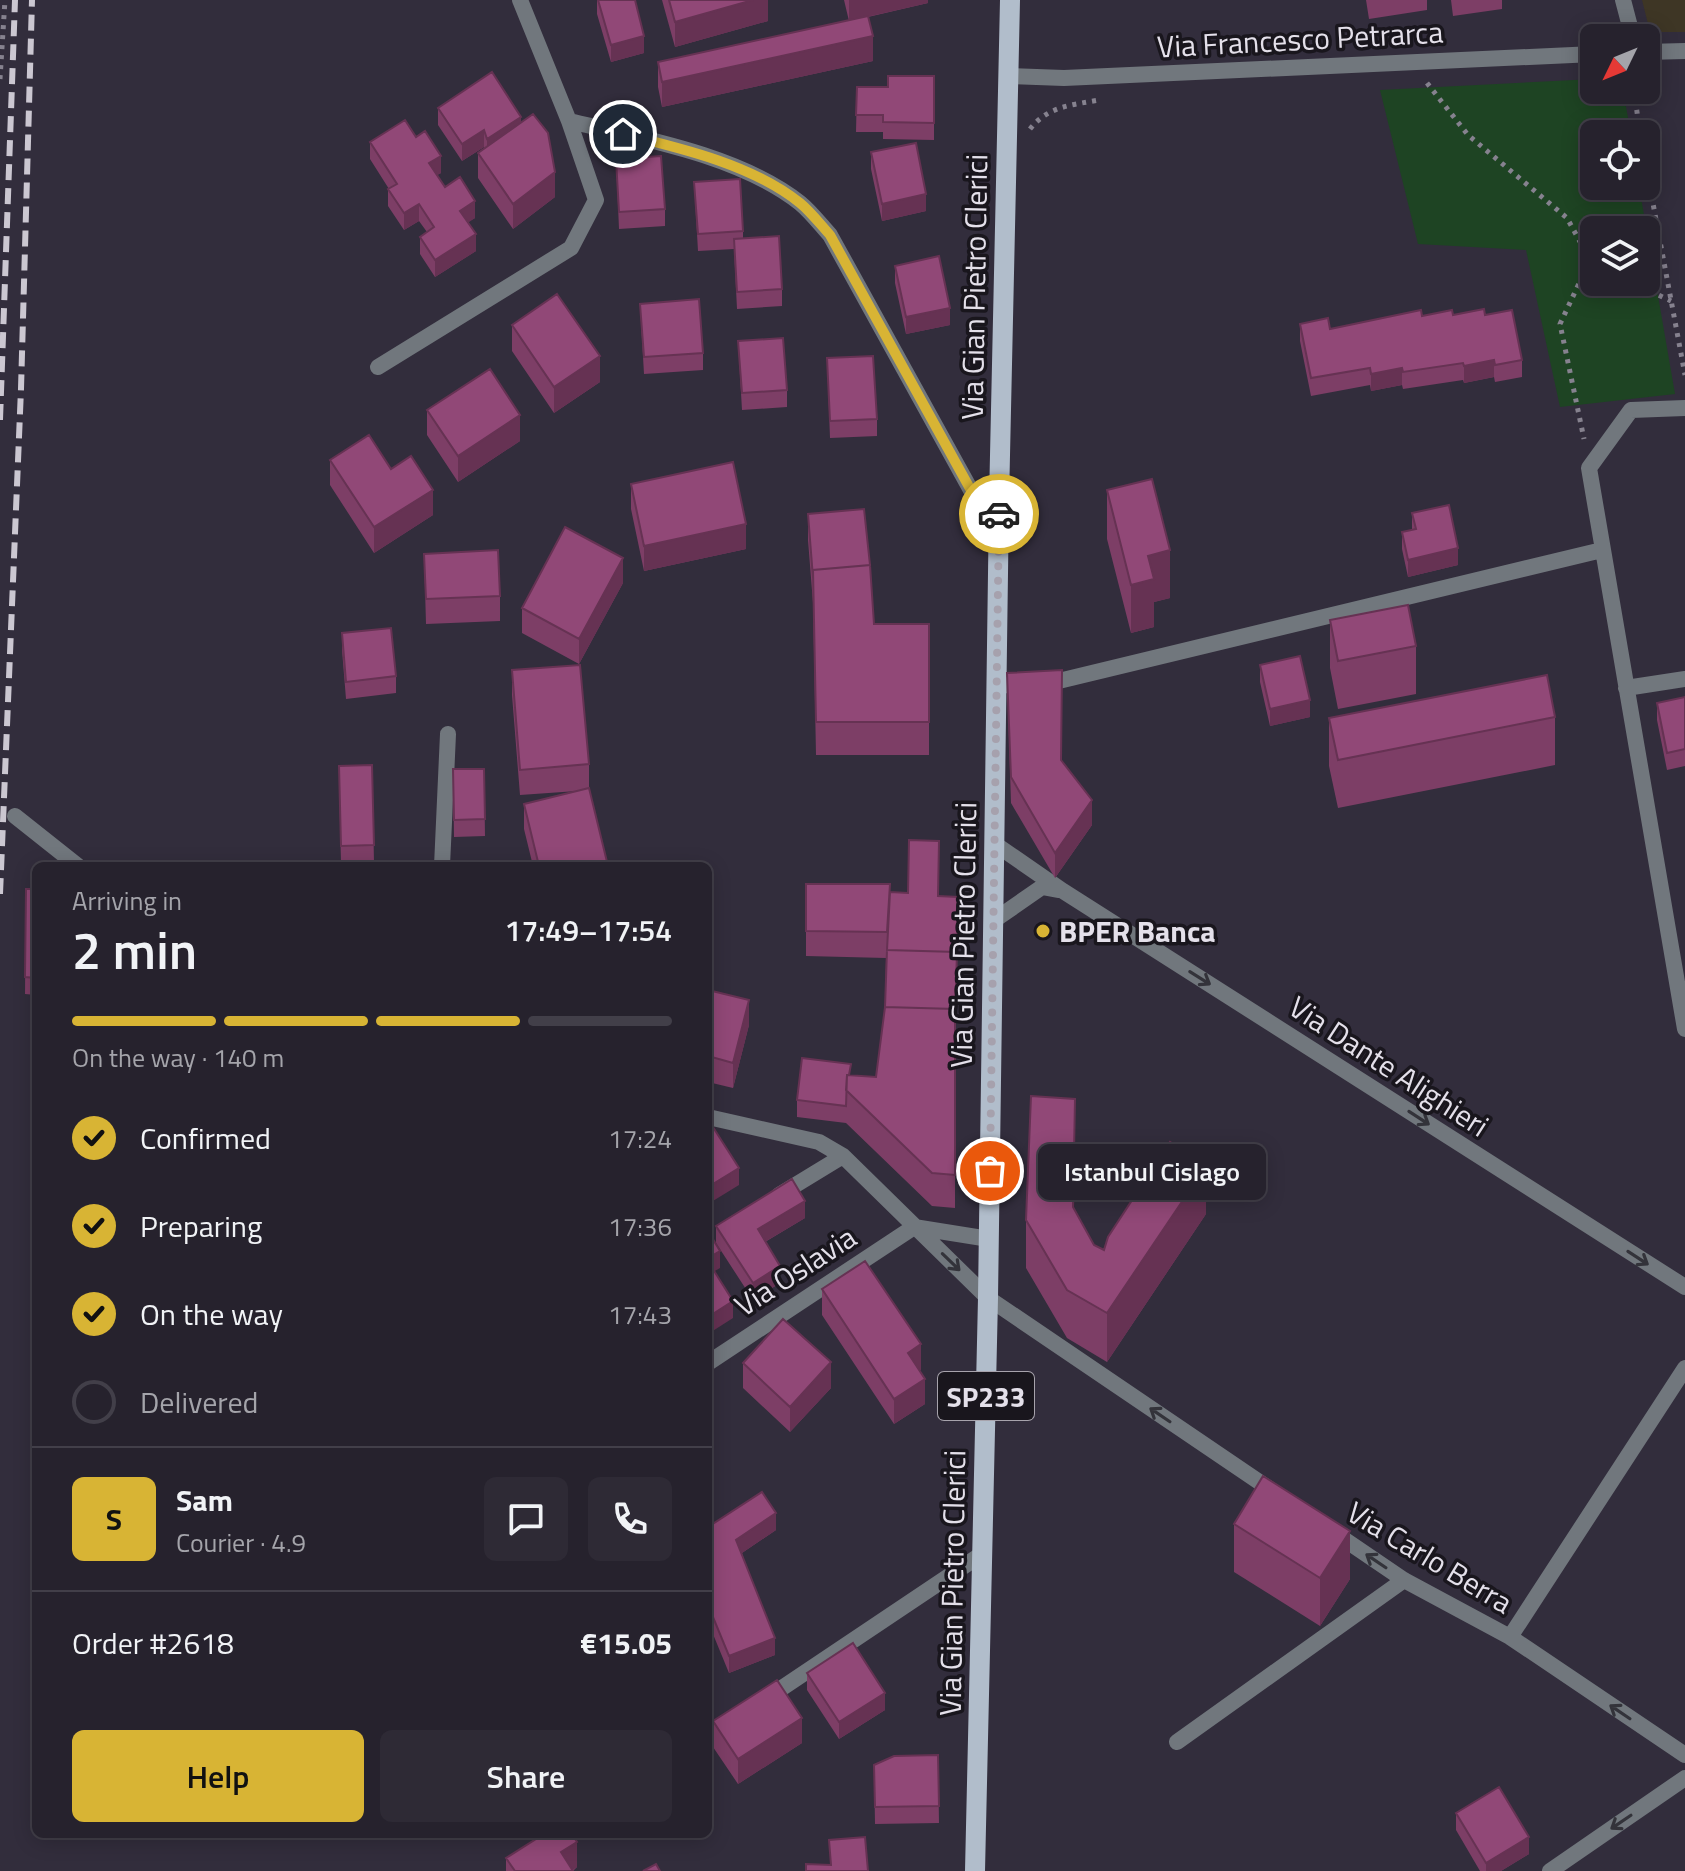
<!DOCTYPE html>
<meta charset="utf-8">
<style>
:root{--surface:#26222d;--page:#2e2a35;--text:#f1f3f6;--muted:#a4a4aa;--line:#423f49;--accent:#d8b434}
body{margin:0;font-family:"Titillium Web",sans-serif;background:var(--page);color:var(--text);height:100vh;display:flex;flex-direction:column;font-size:30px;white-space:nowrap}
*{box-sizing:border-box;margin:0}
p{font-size:26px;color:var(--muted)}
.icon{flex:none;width:44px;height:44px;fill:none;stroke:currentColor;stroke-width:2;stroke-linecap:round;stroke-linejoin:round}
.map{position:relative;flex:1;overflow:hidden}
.drawer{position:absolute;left:32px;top:862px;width:680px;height:976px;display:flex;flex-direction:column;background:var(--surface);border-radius:12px;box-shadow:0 4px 20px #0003,0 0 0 2px var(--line)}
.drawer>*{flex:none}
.needle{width:52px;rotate:227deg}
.buttons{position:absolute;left:1580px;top:24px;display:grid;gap:16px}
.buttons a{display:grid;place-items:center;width:80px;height:80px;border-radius:12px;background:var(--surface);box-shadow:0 4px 20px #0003,0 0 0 2px var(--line);font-size:40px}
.pin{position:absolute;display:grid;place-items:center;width:68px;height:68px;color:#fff;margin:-34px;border:4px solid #fff;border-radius:50%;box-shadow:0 2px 8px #0007}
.courier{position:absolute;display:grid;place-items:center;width:80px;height:80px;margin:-40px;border:6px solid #d8b434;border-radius:50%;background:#fff;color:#222;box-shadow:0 2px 10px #0007}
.bubble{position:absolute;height:56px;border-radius:12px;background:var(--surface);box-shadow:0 4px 20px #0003,0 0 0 2px var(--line);font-size:26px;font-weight:600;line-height:56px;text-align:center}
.summary em{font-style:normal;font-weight:600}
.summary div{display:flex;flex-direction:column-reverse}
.summary{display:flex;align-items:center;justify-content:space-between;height:136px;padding:0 40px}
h1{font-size:52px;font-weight:600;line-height:60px}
.bar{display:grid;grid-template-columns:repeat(4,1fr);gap:12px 8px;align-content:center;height:96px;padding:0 40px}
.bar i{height:10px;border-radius:6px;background:var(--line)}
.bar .on{background:var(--accent)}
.bar p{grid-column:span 4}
.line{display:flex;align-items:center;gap:20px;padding:0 40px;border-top:2px solid var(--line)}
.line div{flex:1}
.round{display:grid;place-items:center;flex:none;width:84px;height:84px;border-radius:12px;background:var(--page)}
ol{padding:0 40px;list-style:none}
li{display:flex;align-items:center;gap:24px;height:88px}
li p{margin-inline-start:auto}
li .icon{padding:8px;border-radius:50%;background:var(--accent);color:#111;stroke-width:4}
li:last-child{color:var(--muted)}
li i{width:44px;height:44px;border:4px solid var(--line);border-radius:50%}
.button{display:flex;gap:16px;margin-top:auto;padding:16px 40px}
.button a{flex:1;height:92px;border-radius:12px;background:var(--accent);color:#111;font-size:32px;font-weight:600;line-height:92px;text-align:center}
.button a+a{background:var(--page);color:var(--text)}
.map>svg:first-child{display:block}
.education{fill:#3e3625}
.green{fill:#1e4423;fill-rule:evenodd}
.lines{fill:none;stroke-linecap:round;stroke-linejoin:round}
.path{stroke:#86828f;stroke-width:5;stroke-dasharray:4 6;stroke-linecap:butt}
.lane{stroke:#71777d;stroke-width:16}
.street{stroke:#71777d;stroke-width:16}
.primary{stroke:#b1bdcb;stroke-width:20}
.rail{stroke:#cbc7d1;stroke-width:6;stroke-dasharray:16 8;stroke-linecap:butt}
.wall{fill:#7d3e66}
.shaded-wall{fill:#663253}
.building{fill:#914877;stroke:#663253;stroke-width:2}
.oneway{stroke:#33333a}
.done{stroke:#a6a1ad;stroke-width:8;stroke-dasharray:0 14.4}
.route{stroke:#d8b434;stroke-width:10}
.poi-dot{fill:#d8b434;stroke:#19161d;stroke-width:3}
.labels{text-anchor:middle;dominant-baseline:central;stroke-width:7;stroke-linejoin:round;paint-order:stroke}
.shield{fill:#19161d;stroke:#a7a3ac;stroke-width:2}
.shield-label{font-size:28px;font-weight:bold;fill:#e4e0ea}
.street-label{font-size:30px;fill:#e4e0ea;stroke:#19161d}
.poi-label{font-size:30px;font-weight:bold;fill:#e4e0ea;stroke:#19161d;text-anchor:start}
</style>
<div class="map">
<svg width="1685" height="1871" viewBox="0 0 1685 1871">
<rect width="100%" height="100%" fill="#322d3c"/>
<path class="education" d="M 1642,0 L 1685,0 L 1685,32 L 1650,32 Z"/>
<path class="green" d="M 1594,79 L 1594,90 L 1623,90 L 1631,134 L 1594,134 L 1594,186 L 1639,186 L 1675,394 L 1560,407 L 1526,250 L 1418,244 L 1380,90 ZM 1594,230 L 1646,230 L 1646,282 L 1594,282 Z"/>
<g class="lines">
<path class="path" d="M 0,79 L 5,0
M 1427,83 L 1468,135 L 1567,218 L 1590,260 L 1560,324 L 1584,439
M 1634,90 L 1640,134
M 1030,129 C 1048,106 1072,105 1099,100
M 1646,166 L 1685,375
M 1632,282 L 1671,301"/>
<path class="lane" d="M 442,866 L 448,734"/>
<path class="street" d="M 1623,0 L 1633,38
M 1646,52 L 1685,51
M 1009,76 L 1064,78 L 1594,54
M 569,121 C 642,138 741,156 800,203 C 811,212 820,224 830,235 L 973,494 L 999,501
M 378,367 L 571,248 L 596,200 L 569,121 L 520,0
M 1685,408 L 1631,410 L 1589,468 L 1685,1029
M 997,685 L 1038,686 L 1602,550
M 1626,688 L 1685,679
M 15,816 L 78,866
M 995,844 L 1063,891 L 1685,1287
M 993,921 L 1042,887 L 1058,890
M 708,1117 L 819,1142 L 843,1156 L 988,1298 L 1277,1494
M 779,1195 L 843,1156
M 914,1227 L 989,1239
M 708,1363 L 914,1227
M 1332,1531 L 1404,1580 L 1510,1637 L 1685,1755
M 1510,1637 L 1685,1368
M 764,1700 L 982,1554
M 1177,1742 L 1404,1580
M 1550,1871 L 1685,1778"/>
<path class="primary" d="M 975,1871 L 988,1298 L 999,501 L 1010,0"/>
<path class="rail" d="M 0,420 L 15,0
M 0,894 L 21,389 L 32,0"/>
</g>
<path class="wall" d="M 597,0 L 635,0 L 644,53 L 611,62 L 597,14 Z
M 662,0 L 768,0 L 768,21 L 675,47 Z
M 844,0 L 928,0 L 928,3 L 868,17 L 873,61 L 662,107 L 658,87 L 658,62 L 849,21 Z
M 1366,0 L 1427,0 L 1427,10 L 1369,19 Z
M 1451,0 L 1502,0 L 1502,9 L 1453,16 Z
M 934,76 L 934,140 L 883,139 L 883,132 L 856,132 L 857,87 L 888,87 Z
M 438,108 L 521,122 L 555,197 L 513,229 L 478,178 L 478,153 L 484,149 L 484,147 L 462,161 L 438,125 Z
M 370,142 L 441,173 L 437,175 L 445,187 L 475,218 L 468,222 L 476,251 L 435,277 L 420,254 L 420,237 L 427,232 L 419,221 L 404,230 L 388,206 L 388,189 L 389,189 L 370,159 Z
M 871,152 L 926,211 L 882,221 L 871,169 Z
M 616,159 L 665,209 L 665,226 L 619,229 Z
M 694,182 L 743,231 L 743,239 L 782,289 L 782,306 L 737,309 L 734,249 L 698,251 Z
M 895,266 L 950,325 L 906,334 L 895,283 Z
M 640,304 L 703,353 L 703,370 L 644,374 Z
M 1453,315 L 1485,315 L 1522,360 L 1522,377 L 1495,382 L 1494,377 L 1464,383 L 1463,380 L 1403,389 L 1402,385 L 1371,391 L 1370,385 L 1311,396 L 1300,341 L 1300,324 L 1330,329 L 1422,316 Z
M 512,325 L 600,382 L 554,413 L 512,351 Z
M 738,341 L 787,390 L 787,407 L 742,410 Z
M 827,358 L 877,419 L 877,436 L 830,438 Z
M 427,410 L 520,441 L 458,482 L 427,435 Z
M 330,460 L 391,469 L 433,515 L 374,553 L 330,485 Z
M 631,484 L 746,549 L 644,571 L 631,509 Z
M 1107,490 L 1170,598 L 1154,602 L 1154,627 L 1131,633 L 1107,539 Z
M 1412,513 L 1458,565 L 1408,577 L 1402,549 L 1402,532 L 1412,530 Z
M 808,514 L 874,624 L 929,624 L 929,755 L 816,755 L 813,603 L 808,540 Z
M 424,554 L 500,596 L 500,621 L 426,624 Z
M 623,583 L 579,664 L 522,633 L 522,608 Z
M 1330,620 L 1416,646 L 1416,694 L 1338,709 L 1330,668 Z
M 342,633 L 396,676 L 396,693 L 346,699 L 342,650 Z
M 1260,665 L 1310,717 L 1270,726 L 1260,682 Z
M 512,670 L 589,764 L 589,788 L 608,866 L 533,866 L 524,829 L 524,804 L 577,791 L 520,795 L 512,695 Z
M 1007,673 L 1061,761 L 1092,825 L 1055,878 L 1011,803 Z
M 1685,697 L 1685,766 L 1667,770 L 1657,720 L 1657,703 Z
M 1555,717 L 1555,765 L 1338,808 L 1329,766 L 1329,718 Z
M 372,765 L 374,862 L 341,863 L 339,783 Z
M 453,769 L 484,769 L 485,836 L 454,837 Z
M 806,884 L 890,892 L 958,897 L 955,1041 L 955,1208 L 932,1206 L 846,1123 L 797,1117 L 797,1100 L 851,1075 L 876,1077 L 885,1007 L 886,958 L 806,956 Z
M 26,889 L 36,889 L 36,995 L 25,994 Z
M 708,990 L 749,1025 L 733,1088 L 708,1082 Z
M 1075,1147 L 1074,1208 L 1094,1245 L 1104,1250 L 1206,1214 L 1107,1362 L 1067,1338 L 1026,1268 L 1026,1220 Z
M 805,1218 L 765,1242 L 780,1283 L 753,1300 L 716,1243 L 716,1226 Z
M 822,1289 L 921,1370 L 919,1370 L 925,1404 L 894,1424 L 822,1315 Z
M 743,1363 L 831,1388 L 790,1432 L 743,1388 Z
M 1234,1524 L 1350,1579 L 1320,1626 L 1234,1572 Z
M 708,1527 L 776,1530 L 742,1553 L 775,1655 L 729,1673 L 708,1622 Z
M 807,1673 L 885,1710 L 839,1739 L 807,1690 Z
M 713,1721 L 802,1743 L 738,1784 L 713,1747 Z
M 938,1755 L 939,1823 L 875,1824 L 874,1765 Z
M 1456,1813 L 1529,1854 L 1501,1871 L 1480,1871 L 1456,1830 Z
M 506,1858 L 577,1867 L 573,1871 L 506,1871 Z"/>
<path class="shaded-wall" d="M 753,0 L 768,0 L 768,21 L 675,47 L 675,22 Z
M 849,0 L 928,0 L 928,3 L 849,21 Z
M 644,36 L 644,53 L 611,62 L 611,45 Z
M 873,36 L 873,61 L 662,107 L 662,82 Z
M 521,117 L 521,134 L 487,156 L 487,139 Z
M 484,130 L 484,147 L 462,161 L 462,144 Z
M 441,156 L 441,173 L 429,180 L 429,163 Z
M 555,172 L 555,197 L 513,229 L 513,204 Z
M 926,194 L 926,211 L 882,221 L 882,204 Z
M 475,201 L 475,218 L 460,228 L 460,211 Z
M 419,204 L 419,221 L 404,230 L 404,213 Z
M 476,234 L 476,251 L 435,277 L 435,260 Z
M 950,308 L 950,325 L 906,334 L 906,317 Z
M 600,356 L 600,382 L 554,413 L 554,387 Z
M 1494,360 L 1494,377 L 1464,383 L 1464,366 Z
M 1402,368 L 1402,385 L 1371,391 L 1371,374 Z
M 520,415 L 520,441 L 458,482 L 458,456 Z
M 433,490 L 433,515 L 374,553 L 374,527 Z
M 746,524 L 746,549 L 644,571 L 644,546 Z
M 1458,548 L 1458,565 L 1408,577 L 1408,560 Z
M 1170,550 L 1170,598 L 1154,602 L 1154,627 L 1131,633 L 1131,585 L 1148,556 Z
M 623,558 L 623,583 L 579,664 L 579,639 Z
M 1310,700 L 1310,717 L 1270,726 L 1270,709 Z
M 1092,800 L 1092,825 L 1055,878 L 1055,853 Z
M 749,1000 L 749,1025 L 733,1088 L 733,1063 Z
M 1206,1166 L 1206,1214 L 1107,1362 L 1107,1313 Z
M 739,1168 L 739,1185 L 708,1204 L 708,1187 Z
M 805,1201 L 805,1218 L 758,1246 L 758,1229 Z
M 720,1251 L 720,1268 L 708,1275 L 708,1258 Z
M 780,1266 L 780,1283 L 753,1300 L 753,1283 Z
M 733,1301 L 733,1318 L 708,1334 L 708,1317 Z
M 921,1344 L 921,1370 L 908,1378 L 908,1353 Z
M 831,1362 L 831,1388 L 790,1432 L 790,1407 Z
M 925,1379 L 925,1404 L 894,1424 L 894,1399 Z
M 776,1513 L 776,1530 L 736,1557 L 736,1540 Z
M 1350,1531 L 1350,1579 L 1320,1626 L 1320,1578 Z
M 775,1638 L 775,1655 L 729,1673 L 729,1656 Z
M 885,1693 L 885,1710 L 839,1739 L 839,1722 Z
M 802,1718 L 802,1743 L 738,1784 L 738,1759 Z
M 1529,1837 L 1529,1854 L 1501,1871 L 1486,1871 L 1486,1863 Z
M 577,1842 L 577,1867 L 571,1871 L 561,1852 Z"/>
<path class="building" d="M 598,0 L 635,0 L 644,36 L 611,45 Z
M 669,0 L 753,0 L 675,22 Z
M 868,16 L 873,36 L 662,82 L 658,62 Z
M 492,72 L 521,117 L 487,139 L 484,130 L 462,144 L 438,108 Z
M 888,76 L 934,76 L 934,123 L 883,122 L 883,115 L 856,115 L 857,87 L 888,87 Z
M 533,114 L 548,133 L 555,172 L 513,204 L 478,153 Z
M 405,120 L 416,137 L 425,131 L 441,156 L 429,163 L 445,187 L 460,177 L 475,201 L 460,211 L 476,234 L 435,260 L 420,237 L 434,227 L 419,204 L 404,213 L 388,189 L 397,184 L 370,142 Z
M 916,143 L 926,194 L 882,204 L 871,152 Z
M 661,156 L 665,209 L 619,212 L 616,159 Z
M 740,179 L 743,231 L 698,234 L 694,182 Z
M 779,236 L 782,289 L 737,292 L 734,239 Z
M 939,256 L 950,308 L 906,317 L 895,266 Z
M 557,294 L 600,356 L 554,387 L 512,325 Z
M 699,299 L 703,353 L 644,357 L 640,304 Z
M 1484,309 L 1485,315 L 1512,310 L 1522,360 L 1495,365 L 1494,360 L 1464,366 L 1463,363 L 1403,372 L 1402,368 L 1371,374 L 1370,368 L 1311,378 L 1300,324 L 1328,318 L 1330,329 L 1421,310 L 1422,316 L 1452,310 L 1453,315 Z
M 783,338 L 787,390 L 742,393 L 738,341 Z
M 873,356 L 877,419 L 830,421 L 827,358 Z
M 490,369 L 520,415 L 458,456 L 427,410 Z
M 369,435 L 391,469 L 411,456 L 433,490 L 374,527 L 330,460 Z
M 733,462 L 746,524 L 644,546 L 631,484 Z
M 1152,479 L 1170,550 L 1148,556 L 1154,579 L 1131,585 L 1107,490 Z
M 1449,505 L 1458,548 L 1408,560 L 1402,532 L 1416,529 L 1412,513 Z
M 864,509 L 870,565 L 813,570 L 813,578 L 808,514 Z
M 565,527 L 623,558 L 579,639 L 522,608 Z
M 498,550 L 500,596 L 426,599 L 424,554 Z
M 870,565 L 874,624 L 929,624 L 929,722 L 816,722 L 813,570 Z
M 1408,605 L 1416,646 L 1338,661 L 1330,620 Z
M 391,628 L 396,676 L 346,682 L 342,633 Z
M 1300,656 L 1310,700 L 1270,709 L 1260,665 Z
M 580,665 L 589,764 L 520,770 L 512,670 Z
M 1062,670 L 1061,760 L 1092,800 L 1055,853 L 1011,777 L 1007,673 Z
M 1547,675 L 1555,717 L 1338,760 L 1329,718 Z
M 1685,697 L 1685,749 L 1667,753 L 1657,703 Z
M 372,765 L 374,845 L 341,846 L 339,766 Z
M 453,769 L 484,769 L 485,819 L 454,820 Z
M 589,788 L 608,866 L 539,866 L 524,804 Z
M 909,840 L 939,841 L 938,896 L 958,897 L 957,960 L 957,952 L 887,950 L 890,892 L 908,893 Z
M 806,884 L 890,884 L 887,932 L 806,931 Z
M 26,889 L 36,889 L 36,978 L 25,977 Z
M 887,950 L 957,952 L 955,1017 L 955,1009 L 885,1007 Z
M 708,990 L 749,1000 L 733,1063 L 708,1056 Z
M 885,1007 L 955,1009 L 955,1175 L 932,1173 L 846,1090 L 847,1075 L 876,1077 Z
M 802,1058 L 851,1064 L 849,1075 L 847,1075 L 846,1106 L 797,1100 Z
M 1031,1096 L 1075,1099 L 1073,1207 L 1094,1245 L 1104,1250 L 1108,1237 L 1170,1142 L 1206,1166 L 1107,1313 L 1067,1290 L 1026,1220 Z
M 711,1124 L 739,1168 L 708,1187 L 708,1126 Z
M 792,1179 L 805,1201 L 758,1229 L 780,1266 L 753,1283 L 716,1226 Z
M 708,1231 L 720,1251 L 708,1258 Z
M 865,1261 L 921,1344 L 908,1353 L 925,1379 L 894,1399 L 822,1289 Z
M 711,1266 L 733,1301 L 708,1317 L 708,1268 Z
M 783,1319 L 831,1362 L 790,1407 L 743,1363 Z
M 1263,1476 L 1350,1531 L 1320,1578 L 1234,1524 Z
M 762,1492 L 776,1513 L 736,1540 L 775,1638 L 729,1656 L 708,1605 L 708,1527 Z
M 853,1643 L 885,1693 L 839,1722 L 807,1673 Z
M 777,1680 L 802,1718 L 738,1759 L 713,1721 Z
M 938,1755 L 939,1806 L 875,1807 L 874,1765 L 894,1756 Z
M 1499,1787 L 1529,1837 L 1486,1863 L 1456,1813 Z
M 544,1834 L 572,1834 L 577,1842 L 561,1852 L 573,1871 L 515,1871 L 506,1858 Z
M 865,1837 L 868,1871 L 806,1871 L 806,1864 L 831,1865 L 829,1840 Z
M 656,1864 L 660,1871 L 643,1871 Z"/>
<defs><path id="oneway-shaft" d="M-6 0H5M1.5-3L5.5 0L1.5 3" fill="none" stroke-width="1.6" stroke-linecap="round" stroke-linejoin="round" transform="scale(2)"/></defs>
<g class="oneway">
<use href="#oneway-shaft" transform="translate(1200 978) rotate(32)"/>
<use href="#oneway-shaft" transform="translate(1419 1118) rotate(33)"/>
<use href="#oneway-shaft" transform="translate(1638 1258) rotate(33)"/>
<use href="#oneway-shaft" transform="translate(951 1262) rotate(44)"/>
<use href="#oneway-shaft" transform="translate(1160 1415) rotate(-146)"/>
<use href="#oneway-shaft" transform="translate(1376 1561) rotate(-146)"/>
<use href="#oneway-shaft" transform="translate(1620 1712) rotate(-146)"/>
<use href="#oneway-shaft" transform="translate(1621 1822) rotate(146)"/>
</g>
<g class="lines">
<path class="done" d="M 990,1171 L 999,514"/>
<path class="route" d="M 623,134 C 681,148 753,165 800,203 C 811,212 820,224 830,235 L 973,494 L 999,501 L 999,514"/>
</g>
<circle class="poi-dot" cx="1043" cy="931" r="8"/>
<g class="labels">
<rect class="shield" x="938" y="1372" width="96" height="48" rx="6"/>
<g class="shield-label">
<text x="986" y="1396">SP233</text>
</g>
<g class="street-label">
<text transform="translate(1300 39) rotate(-3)">Via Francesco Petrarca</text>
<text transform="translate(974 287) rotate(-89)">Via Gian Pietro Clerici</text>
<text transform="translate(963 935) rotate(-89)">Via Gian Pietro Clerici</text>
<text transform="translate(1389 1066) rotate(33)">Via Dante Alighieri</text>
<text transform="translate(795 1271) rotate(-33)">Via Oslavia</text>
<text transform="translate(1430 1557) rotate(31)">Via Carlo Berra</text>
<text transform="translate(952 1583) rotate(-89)">Via Gian Pietro Clerici</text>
</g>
<g class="poi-label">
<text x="1059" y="931">BPER Banca</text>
</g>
</g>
</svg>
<div class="buttons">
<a><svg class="needle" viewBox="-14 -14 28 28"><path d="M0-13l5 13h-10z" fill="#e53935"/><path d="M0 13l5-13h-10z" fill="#a4a4aa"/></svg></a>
<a><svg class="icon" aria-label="locate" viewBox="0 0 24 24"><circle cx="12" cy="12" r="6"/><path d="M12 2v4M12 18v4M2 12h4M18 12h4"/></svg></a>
<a><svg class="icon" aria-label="layers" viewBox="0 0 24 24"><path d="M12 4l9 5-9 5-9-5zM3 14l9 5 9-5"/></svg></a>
</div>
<div class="pin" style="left:990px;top:1171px;background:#ea580c"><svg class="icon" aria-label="bag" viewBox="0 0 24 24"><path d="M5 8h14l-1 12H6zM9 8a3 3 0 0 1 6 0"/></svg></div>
<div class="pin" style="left:623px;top:134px;background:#1f2937"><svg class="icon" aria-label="home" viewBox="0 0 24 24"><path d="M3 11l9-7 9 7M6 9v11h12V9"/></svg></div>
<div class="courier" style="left:999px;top:514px"><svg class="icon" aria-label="car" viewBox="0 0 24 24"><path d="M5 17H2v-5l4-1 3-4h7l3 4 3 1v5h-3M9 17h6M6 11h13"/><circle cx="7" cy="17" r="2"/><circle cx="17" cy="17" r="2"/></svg></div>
<div class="bubble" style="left:1038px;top:1144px;width:228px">Istanbul Cislago</div>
<section class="drawer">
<div class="summary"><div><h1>2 min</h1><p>Arriving in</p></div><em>17:49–17:54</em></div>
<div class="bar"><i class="on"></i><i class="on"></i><i class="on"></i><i></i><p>On the way · 140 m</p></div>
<ol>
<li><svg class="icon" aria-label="check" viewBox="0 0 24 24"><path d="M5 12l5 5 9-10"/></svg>Confirmed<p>17:24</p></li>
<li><svg class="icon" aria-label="check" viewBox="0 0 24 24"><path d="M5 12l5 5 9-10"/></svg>Preparing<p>17:36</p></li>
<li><svg class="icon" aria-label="check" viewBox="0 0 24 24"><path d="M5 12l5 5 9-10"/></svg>On the way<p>17:43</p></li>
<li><i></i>Delivered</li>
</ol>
<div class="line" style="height:144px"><b class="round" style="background:var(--accent);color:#111">S</b><div><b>Sam</b><p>Courier · 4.9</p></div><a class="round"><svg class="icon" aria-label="chat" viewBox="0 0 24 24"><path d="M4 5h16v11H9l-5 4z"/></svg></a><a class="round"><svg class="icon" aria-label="phone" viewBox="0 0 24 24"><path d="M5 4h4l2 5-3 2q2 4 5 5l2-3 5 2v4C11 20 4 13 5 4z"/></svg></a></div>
<div class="line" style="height:104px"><div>Order #2618</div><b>€15.05</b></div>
<div class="button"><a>Help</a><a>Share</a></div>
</section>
</div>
